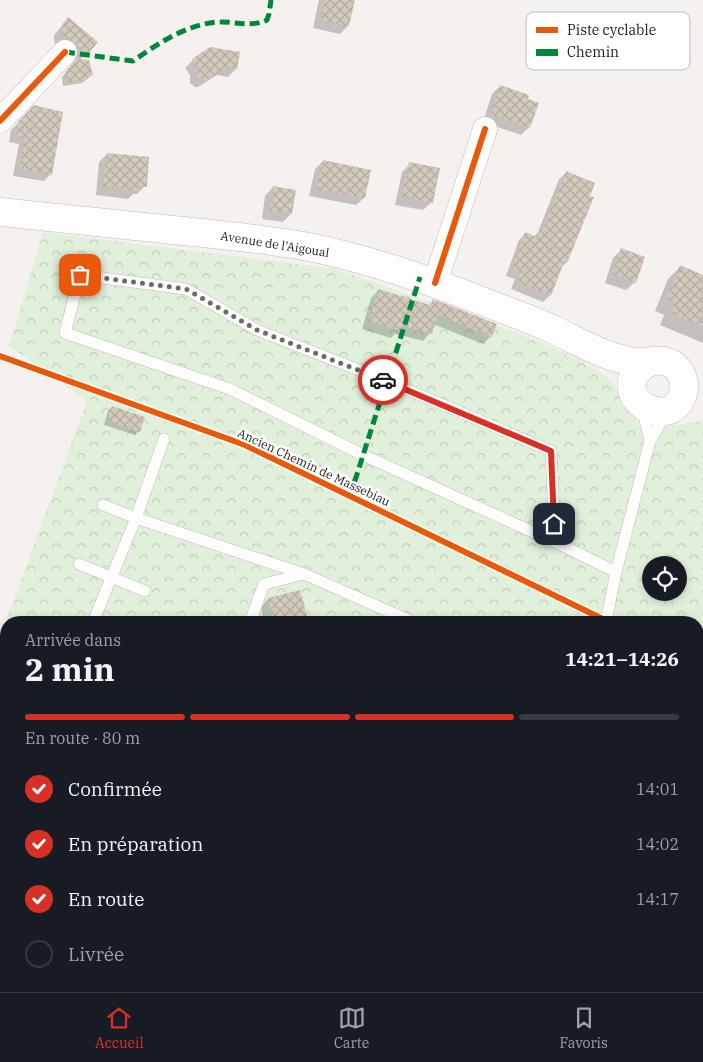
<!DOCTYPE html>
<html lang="fr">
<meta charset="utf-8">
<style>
:root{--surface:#171b24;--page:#242831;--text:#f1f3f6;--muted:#9ea1a6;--line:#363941;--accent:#d93025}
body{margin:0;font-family:"IBM Plex Serif",serif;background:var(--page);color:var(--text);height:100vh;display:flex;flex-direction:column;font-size:19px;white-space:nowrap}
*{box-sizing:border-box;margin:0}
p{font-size:16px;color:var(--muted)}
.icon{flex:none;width:28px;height:28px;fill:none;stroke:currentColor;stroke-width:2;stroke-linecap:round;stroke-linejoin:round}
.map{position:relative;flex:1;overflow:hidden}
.side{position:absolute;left:0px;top:616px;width:704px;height:376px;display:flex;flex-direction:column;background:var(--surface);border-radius:20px 20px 0 0;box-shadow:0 2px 8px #0003}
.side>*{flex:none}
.controls{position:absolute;left:642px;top:556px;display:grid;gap:10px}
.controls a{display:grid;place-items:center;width:45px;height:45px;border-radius:50%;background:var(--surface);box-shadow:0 2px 8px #0003;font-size:25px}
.pin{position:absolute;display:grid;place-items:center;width:42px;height:42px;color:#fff;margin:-21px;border-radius:10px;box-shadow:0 2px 8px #0006}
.courier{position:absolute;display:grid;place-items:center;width:50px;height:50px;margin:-25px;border:4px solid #d93025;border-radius:50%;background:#fff;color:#222;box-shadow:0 1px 6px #0007}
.head em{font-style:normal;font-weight:700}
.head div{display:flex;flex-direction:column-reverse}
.head{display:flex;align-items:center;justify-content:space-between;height:85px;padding:0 25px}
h1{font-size:32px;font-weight:700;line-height:38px}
.bar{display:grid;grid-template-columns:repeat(4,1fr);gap:8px 5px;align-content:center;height:60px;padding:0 25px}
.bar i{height:6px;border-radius:4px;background:var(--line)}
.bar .selected{background:var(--accent)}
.bar p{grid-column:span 4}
ol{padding:0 25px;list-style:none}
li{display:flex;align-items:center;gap:15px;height:55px}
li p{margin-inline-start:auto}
li .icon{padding:5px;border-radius:50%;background:var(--accent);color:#fff;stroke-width:4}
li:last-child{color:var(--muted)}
li i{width:28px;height:28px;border:2px solid var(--line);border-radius:50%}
.tab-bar{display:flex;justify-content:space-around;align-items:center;height:70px;border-top:1px solid var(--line);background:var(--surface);font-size:14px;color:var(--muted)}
.tab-bar a{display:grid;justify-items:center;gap:2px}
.tab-bar .selected{color:var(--accent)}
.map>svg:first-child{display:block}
.park{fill:url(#park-crowns);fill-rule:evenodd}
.shadow{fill:#0003}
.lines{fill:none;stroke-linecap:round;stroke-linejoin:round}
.river{stroke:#92cfd8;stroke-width:36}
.building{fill:url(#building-cross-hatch)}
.lane-casing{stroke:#c0bdbb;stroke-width:12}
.street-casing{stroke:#c0bdbb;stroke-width:25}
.secondary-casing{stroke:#c0bdbb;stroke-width:29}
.lane{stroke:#fefdfc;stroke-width:11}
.street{stroke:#fefdfc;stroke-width:24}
.secondary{stroke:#fefdfc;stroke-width:28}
.quiet{stroke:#00873e;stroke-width:5;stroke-dasharray:10 5;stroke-linecap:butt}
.cycleway-casing{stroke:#fff;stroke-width:9}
.cycleway{stroke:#e8590c;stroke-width:6}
.done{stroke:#6e6a68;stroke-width:5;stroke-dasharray:0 9}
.route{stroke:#d93025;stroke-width:6}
.labels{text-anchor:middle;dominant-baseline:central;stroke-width:5;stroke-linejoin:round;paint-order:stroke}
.street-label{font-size:12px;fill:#252220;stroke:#fff}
.key{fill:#fff;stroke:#bebdbc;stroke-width:1}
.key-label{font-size:14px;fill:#252220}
</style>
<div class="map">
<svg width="703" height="992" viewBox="0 0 703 992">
<defs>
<pattern id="park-crowns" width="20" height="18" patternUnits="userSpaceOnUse" patternTransform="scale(1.25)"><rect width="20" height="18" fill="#e1f0db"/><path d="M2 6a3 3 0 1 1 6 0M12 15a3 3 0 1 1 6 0" fill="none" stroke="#c1cebc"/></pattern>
<pattern id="building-cross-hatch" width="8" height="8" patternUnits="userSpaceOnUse" patternTransform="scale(1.25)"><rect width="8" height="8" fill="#d2c8bc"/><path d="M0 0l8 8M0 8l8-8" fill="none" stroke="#b4aca1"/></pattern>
</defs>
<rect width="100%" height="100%" fill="#f5f1ee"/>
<path class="park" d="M 43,232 L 336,269 L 534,339 L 580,360 L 610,379 L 643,430 L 703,421 L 703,992 L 421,992 L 417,986 L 698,986 L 698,622 L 6,622 L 6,691 L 0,686 L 0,637 L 87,401 L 9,346 ZM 651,565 L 679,565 L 679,592 L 651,592 Z"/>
<path class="shadow" d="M 319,0 L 354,0 L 348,26 L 340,34 L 313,28 Z
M 68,19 L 96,42 L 79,61 L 92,75 L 82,83 L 63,86 L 62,77 L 76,61 L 70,56 L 66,50 L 55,44 L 54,40 L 54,35 Z
M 211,49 L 236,69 L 228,77 L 217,75 L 198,87 L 195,87 L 190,83 L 190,75 L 185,68 L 193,60 Z
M 500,86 L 529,127 L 521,135 L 483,122 L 492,94 Z
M 34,107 L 51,174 L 44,181 L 13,176 L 19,144 L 9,142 L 11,130 Z
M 107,154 L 145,186 L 137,194 L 133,194 L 128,199 L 96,195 L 99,162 Z
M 323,161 L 369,171 L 364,198 L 356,205 L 309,196 L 315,169 Z
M 410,164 L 432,202 L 423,210 L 395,205 L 402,172 Z
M 566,173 L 588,196 L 566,263 L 559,270 L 550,295 L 543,302 L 511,289 L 515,279 L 506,276 L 519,240 L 525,234 L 534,237 L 538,232 L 559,179 Z
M 273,187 L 291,214 L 283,222 L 262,219 L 265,196 Z
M 621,250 L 635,282 L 626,290 L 605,283 L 613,258 Z
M 680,267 L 703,276 L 703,343 L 660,325 L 664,315 L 655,311 L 668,279 Z
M 379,290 L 428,306 L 433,301 L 491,336 L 483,344 L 433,324 L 430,333 L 423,341 L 395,334 L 391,338 L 362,329 L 371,298 Z
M 112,407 L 139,431 L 135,435 L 104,425 L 108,411 Z
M 269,599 L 307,622 L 264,622 L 261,607 Z
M 698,687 L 702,689 L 698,699 Z"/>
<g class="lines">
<path class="river" d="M 0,746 L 6,749
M 353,986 L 359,992"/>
</g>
<path class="building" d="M 325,0 L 355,0 L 349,26 L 321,20 Z
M 68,17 L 98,42 L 87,55 L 78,48 L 74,42 L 62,36 L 62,25 Z
M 210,47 L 240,52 L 237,70 L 226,68 L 205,81 L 197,76 L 196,67 L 192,59 Z
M 76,59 L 89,60 L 93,75 L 87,76 L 88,79 L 67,83 L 65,72 Z
M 500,85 L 529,95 L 528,99 L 539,103 L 530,128 L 490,114 Z
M 34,105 L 63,112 L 52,175 L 19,169 L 25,137 L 16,135 L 18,122 Z
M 107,153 L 149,157 L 147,187 L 138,185 L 138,191 L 103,187 Z
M 323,160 L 371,170 L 365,198 L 316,189 Z
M 409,162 L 440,168 L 433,203 L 402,197 Z
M 566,171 L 595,183 L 590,196 L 594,197 L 567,263 L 564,262 L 551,296 L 517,282 L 521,272 L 512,269 L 525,232 L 537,237 L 541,228 L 543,229 Z
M 273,186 L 296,190 L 292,214 L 270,211 Z
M 621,248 L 645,257 L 636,283 L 612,274 Z
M 680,265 L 703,275 L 703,327 L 671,313 L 675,303 L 666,299 Z
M 378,289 L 430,305 L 433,299 L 497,324 L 492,337 L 438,315 L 432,334 L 401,326 L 400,331 L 369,321 Z
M 112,406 L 145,417 L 140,432 L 107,421 Z
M 300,590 L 309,622 L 274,622 L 268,598 Z"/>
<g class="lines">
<g class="lane-casing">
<path id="lane" d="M 642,407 L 650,441
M 103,505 L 136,518 L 164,439
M 555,542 L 551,451 L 387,381 L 257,330 L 186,289 L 80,275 L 65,333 L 230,389 L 363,455 L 555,542 L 616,572
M 79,564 L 145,591
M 93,622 L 136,518 L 304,574
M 250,622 L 264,584 L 304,574 L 413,622
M 606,622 L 616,572 L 650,441 L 667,412
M 698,763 L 703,765
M 463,986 L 468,992"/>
</g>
<g class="street-casing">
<path id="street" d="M 0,121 L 65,52
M 435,283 L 485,129"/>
</g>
<g class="secondary-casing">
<path id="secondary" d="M 0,212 C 61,218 122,225 183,231 C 224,235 264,239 304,246 C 366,258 425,279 484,302 C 507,311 531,319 554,330 C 580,342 606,358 635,362 C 648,363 661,357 672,364 C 680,369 685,379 684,389 C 676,440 597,393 649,362"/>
</g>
<use href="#lane" class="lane"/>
<use href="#street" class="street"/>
<use href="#secondary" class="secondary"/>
<path class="quiet" d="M 65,52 L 133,61 C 159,43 185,25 217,22 C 235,21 250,28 267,20 L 269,14 L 271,0
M 350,496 L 420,277
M 73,986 L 83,992
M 0,991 L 20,986"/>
<g class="cycleway-casing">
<path id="cycleway" d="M 0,121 L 65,52
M 435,283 L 485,129
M 0,356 L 245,445 L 609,622"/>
</g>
<use href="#cycleway" class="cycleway"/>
</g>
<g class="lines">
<path class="done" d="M 80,275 L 186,289 L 257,330 L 383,380"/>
<path class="route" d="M 383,380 L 551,451 L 554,524"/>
</g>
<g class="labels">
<g class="street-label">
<text transform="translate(275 244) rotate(9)">Avenue de l'Aigoual</text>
<text transform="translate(314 467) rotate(25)">Ancien Chemin de Massebiau</text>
</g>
</g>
<rect x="526" y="12" width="164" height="58" rx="8" class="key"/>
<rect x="536" y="27" width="22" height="6" fill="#e8590c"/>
<rect x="536" y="49" width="22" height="7" fill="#00873e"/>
<g class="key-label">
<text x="567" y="35">Piste cyclable</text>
<text x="567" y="57">Chemin</text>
</g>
</svg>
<div class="controls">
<a><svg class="icon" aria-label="locate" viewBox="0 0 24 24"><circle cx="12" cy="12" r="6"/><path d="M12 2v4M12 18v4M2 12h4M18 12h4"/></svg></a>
</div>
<div class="pin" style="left:80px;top:275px;background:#ea580c"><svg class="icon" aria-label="bag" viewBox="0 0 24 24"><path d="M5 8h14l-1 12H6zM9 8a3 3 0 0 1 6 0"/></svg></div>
<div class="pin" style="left:554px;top:524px;background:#1f2937"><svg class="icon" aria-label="home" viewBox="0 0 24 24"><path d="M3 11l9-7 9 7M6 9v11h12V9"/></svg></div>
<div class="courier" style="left:383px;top:380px"><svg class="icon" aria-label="car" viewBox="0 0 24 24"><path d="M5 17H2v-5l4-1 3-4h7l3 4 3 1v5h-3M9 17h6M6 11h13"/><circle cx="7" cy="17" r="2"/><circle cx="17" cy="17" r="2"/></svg></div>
<section class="side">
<div class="head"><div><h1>2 min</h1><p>Arrivée dans</p></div><em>14:21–14:26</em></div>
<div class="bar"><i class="selected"></i><i class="selected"></i><i class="selected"></i><i></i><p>En route · 80 m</p></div>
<ol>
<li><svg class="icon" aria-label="check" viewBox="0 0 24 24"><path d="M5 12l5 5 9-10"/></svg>Confirmée<p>14:01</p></li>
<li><svg class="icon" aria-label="check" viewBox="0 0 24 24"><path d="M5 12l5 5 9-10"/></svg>En préparation<p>14:02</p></li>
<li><svg class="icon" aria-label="check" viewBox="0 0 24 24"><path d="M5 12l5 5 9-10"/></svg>En route<p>14:17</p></li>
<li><i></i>Livrée</li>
</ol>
</section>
</div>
<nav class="tab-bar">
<a class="selected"><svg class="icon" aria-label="home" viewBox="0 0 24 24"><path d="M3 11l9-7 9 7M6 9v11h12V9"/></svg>Accueil</a>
<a><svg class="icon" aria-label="map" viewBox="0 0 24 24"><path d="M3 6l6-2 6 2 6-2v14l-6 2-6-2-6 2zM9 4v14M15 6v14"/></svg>Carte</a>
<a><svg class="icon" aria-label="saved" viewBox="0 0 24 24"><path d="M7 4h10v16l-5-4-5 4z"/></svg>Favoris</a>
</nav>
